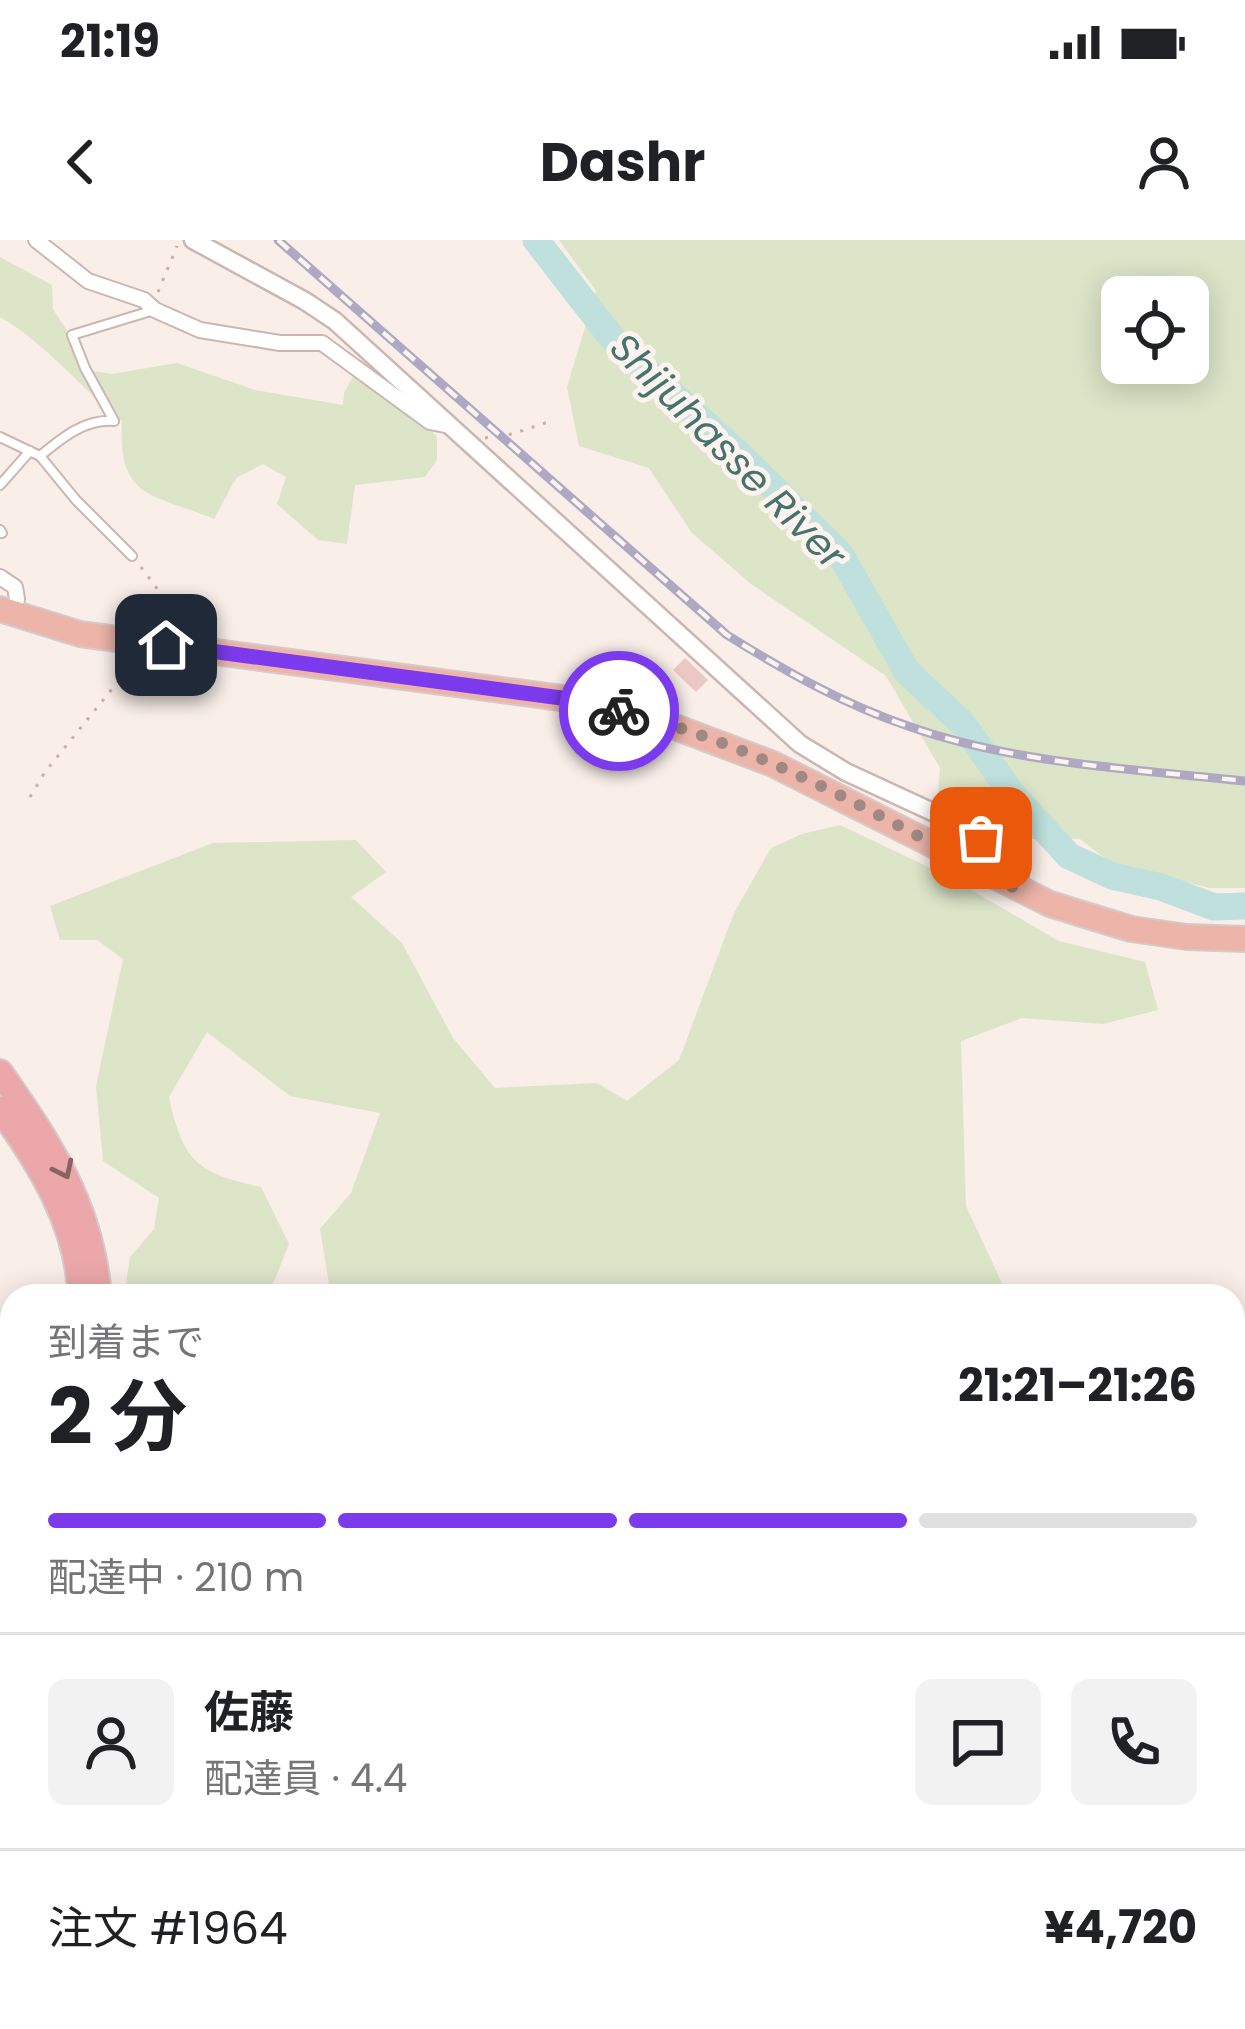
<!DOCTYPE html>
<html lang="ja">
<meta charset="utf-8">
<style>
:root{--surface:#fff;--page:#f2f2f2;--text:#202124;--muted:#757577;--line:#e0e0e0;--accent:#7c3aed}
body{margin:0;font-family:Poppins,"Noto Sans JP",sans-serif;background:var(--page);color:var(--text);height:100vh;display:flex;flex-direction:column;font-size:45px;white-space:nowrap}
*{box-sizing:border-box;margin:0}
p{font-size:39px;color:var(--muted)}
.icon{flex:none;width:66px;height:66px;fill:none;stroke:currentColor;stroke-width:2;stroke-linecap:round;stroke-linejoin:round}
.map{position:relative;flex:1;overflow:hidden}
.sheet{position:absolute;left:0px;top:1044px;width:1245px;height:747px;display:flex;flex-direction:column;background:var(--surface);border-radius:36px 36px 0 0;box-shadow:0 6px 30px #0003}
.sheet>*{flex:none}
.tools{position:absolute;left:1101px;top:36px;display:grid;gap:24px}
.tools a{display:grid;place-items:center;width:108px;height:108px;border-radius:18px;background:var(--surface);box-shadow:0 6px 30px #0003;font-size:60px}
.pin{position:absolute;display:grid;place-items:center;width:102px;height:102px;color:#fff;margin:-51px;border-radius:24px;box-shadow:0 6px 18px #0006}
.courier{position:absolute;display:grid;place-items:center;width:120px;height:120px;margin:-60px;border:9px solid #7c3aed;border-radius:50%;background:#fff;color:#222;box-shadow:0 3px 15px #0007}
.headline em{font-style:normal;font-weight:700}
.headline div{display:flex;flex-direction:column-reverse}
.headline{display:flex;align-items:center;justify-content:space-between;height:204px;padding:0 48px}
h1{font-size:78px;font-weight:700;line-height:90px}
.bar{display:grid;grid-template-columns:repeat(4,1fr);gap:18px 12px;align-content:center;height:144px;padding:0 48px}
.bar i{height:15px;border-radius:9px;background:var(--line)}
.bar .on{background:var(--accent)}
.bar p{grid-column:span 4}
.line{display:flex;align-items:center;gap:30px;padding:0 48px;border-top:3px solid var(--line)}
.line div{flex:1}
.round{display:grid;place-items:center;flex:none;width:126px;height:126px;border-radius:18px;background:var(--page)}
.status{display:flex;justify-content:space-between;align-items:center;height:84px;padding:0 60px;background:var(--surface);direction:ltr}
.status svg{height:33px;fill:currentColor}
header{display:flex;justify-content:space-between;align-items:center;height:156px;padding:0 48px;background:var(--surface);font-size:54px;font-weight:700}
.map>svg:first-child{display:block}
.green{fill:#dce5c8;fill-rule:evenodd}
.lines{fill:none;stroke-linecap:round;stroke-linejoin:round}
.river{stroke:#bfe0dc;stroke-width:27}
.building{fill:#ebc8c3}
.service-casing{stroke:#ccb6b2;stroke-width:12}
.minor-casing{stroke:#ccb6b2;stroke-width:18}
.tertiary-casing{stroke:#ccb6b2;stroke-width:21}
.trunk-casing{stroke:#d4cbca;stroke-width:28}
.motorway-casing{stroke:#d4cbca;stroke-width:28}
.path{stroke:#d0aba7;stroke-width:3;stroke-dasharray:3 9;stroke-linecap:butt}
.service{stroke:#fff;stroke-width:8}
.minor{stroke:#fff;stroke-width:14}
.tertiary{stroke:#fff;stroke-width:16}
.trunk{stroke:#edb4a9;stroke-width:24}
.motorway{stroke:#eba7a9;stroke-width:24}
.rail-casing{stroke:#aea8c2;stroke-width:9}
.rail{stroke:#fdf3ee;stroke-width:4.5;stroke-dasharray:14;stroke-linecap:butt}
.path-bridge{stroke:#d0aba7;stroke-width:3;stroke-dasharray:3 9;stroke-linecap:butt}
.oneway{stroke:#896361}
.done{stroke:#a08985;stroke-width:12;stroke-dasharray:0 21.6}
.route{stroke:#7c3aed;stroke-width:15}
.labels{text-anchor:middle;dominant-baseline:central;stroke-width:10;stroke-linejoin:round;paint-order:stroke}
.water-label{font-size:39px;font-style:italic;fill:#46736e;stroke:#fdf3ee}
</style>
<div class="status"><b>21:19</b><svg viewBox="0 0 49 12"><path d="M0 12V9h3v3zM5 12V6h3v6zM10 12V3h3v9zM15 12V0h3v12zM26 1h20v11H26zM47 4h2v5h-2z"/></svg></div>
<header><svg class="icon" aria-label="back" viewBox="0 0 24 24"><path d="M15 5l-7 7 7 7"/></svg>Dashr<svg class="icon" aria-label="person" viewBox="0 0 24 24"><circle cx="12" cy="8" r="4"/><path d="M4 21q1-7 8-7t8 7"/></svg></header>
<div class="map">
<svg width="1245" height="1789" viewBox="0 0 1245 1789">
<rect width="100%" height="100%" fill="#f9eee8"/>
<path class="green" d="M 559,0 L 1245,0 L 1245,648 L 1210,648 L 1111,623 L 1080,599 L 1019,599 L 938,554 L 940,528 L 886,436 L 751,344 L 692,293 L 649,228 L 579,206 L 567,147 L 596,51 ZM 1122,57 L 1188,57 L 1188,123 L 1122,123 Z
M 0,17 L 52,45 L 53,69 L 93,131 L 112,134 L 177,123 L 255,150 L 343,165 L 344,153 L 363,118 L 437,197 L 437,220 L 425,237 L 355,245 L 347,304 L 318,300 L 277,264 L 286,237 L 263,224 L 236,238 L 214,279 C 155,254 117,261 122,181 C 82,149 43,101 0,77 Z
M 840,585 L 947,636 L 1059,701 L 1145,722 L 1158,770 L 1103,784 L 1022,778 L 961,801 L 966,966 L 1008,1056 L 331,1056 L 320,989 L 351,953 L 380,873 L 290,856 L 207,792 L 169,857 C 183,922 197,933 261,947 L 289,1004 L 268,1056 L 124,1056 L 130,1017 L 154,989 L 159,958 L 103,921 L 96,846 L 123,719 L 97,700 L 60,700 L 50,666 L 213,603 L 356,600 L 386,632 L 351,657 L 402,703 L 453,798 L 495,848 L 597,843 L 627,861 L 679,820 L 734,673 L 771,608 L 802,594 Z
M 1233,1279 L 1245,1285 L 1245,1339 L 1233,1374 Z
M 12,1734 L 12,1779 L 1168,1779 L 1178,1789 L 0,1789 L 0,1742 Z"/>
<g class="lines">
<path class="river" d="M 536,0 L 616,103 L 741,216 L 840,314 L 907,432 L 963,484 L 1012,554 L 1069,616 L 1112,636 L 1161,647 L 1214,667 L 1245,666"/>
</g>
<path class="building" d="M 685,418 L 708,440 L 696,452 L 673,430 Z"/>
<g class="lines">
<g class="service-casing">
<path id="service" d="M 0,197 L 40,216 L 76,260 L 132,316
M 40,216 C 62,198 84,179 114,181 L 85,128 L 72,95 L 154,70
M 0,245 L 30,211
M 0,290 L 2,293"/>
</g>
<g class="minor-casing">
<path id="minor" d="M 36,0 L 88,41 L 144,60 L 155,70 L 200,90 L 280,103 L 322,103 L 430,182 L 450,186
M 0,337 L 15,347 L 17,359 L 13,375"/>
</g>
<g class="tertiary-casing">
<path id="tertiary" d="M 193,0 L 305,61 L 335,81 L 800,504 L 846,532 L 952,581 L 1010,616 L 1019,628 L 1020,651"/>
</g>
<g class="trunk-casing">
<path id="trunk" d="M 0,369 L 80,394 L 569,459 L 654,479 L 773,524 L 1050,664 L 1131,689 L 1187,697 L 1245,699"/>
</g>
<g class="motorway-casing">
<path id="motorway" d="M 0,832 C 50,903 92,967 99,1056
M 0,869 C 39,923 79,987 80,1056
M 0,1674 L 12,1663
M 0,1697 L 12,1687"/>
</g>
<path class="path" d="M 158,52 L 177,6
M 485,198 L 512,194 L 551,181
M 141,327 L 169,365 L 176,385
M 30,557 L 45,532 L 125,433 L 164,437 L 173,428"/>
<use href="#service" class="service"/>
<use href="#minor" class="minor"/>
<use href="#tertiary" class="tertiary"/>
<use href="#trunk" class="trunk"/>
<use href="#motorway" class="motorway"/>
<g class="rail-casing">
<path id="rail" d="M 278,0 L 727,395 C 785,431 843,464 908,486 C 1015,524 1133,529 1245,541"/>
</g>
<use href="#rail" class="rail"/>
<path class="path-bridge" d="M 173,428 L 177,390"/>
</g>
<defs><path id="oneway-chevron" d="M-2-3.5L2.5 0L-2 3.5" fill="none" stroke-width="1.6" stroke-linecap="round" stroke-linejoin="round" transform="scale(3)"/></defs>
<use class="oneway" href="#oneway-chevron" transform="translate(64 930) rotate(64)"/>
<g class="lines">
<path class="done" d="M 619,471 C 761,504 892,583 1020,651 C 1018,617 1008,615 981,598"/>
<path class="route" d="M 166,405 L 569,459 L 619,471"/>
</g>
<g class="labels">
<g class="water-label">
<text transform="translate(728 211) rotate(45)">Shijuhasse River</text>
</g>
</g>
</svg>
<div class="tools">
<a><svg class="icon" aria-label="locate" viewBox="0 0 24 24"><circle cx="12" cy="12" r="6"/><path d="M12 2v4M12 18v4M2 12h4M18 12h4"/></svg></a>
</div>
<div class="pin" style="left:981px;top:598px;background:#ea580c"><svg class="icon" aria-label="bag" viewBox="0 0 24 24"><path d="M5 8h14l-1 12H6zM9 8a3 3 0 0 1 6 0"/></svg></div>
<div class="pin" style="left:166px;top:405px;background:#1f2937"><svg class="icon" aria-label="home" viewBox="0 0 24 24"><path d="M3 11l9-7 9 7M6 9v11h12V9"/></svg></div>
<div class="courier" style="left:619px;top:471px"><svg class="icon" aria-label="bike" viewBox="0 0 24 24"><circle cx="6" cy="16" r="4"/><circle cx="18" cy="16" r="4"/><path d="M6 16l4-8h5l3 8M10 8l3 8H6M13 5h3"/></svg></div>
<section class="sheet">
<div class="headline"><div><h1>2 分</h1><p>到着まで</p></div><em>21:21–21:26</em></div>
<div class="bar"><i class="on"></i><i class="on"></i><i class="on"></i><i></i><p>配達中 · 210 m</p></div>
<div class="line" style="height:216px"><a class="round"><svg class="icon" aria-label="person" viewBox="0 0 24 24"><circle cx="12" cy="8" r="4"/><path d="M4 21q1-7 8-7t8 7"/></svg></a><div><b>佐藤</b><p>配達員 · 4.4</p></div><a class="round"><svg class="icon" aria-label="chat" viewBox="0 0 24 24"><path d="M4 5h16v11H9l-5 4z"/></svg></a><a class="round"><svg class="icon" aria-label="phone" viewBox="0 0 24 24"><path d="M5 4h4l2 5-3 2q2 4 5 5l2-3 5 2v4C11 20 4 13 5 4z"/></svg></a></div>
<div class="line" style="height:156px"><div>注文 #1964</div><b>¥4,720</b></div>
</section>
</div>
